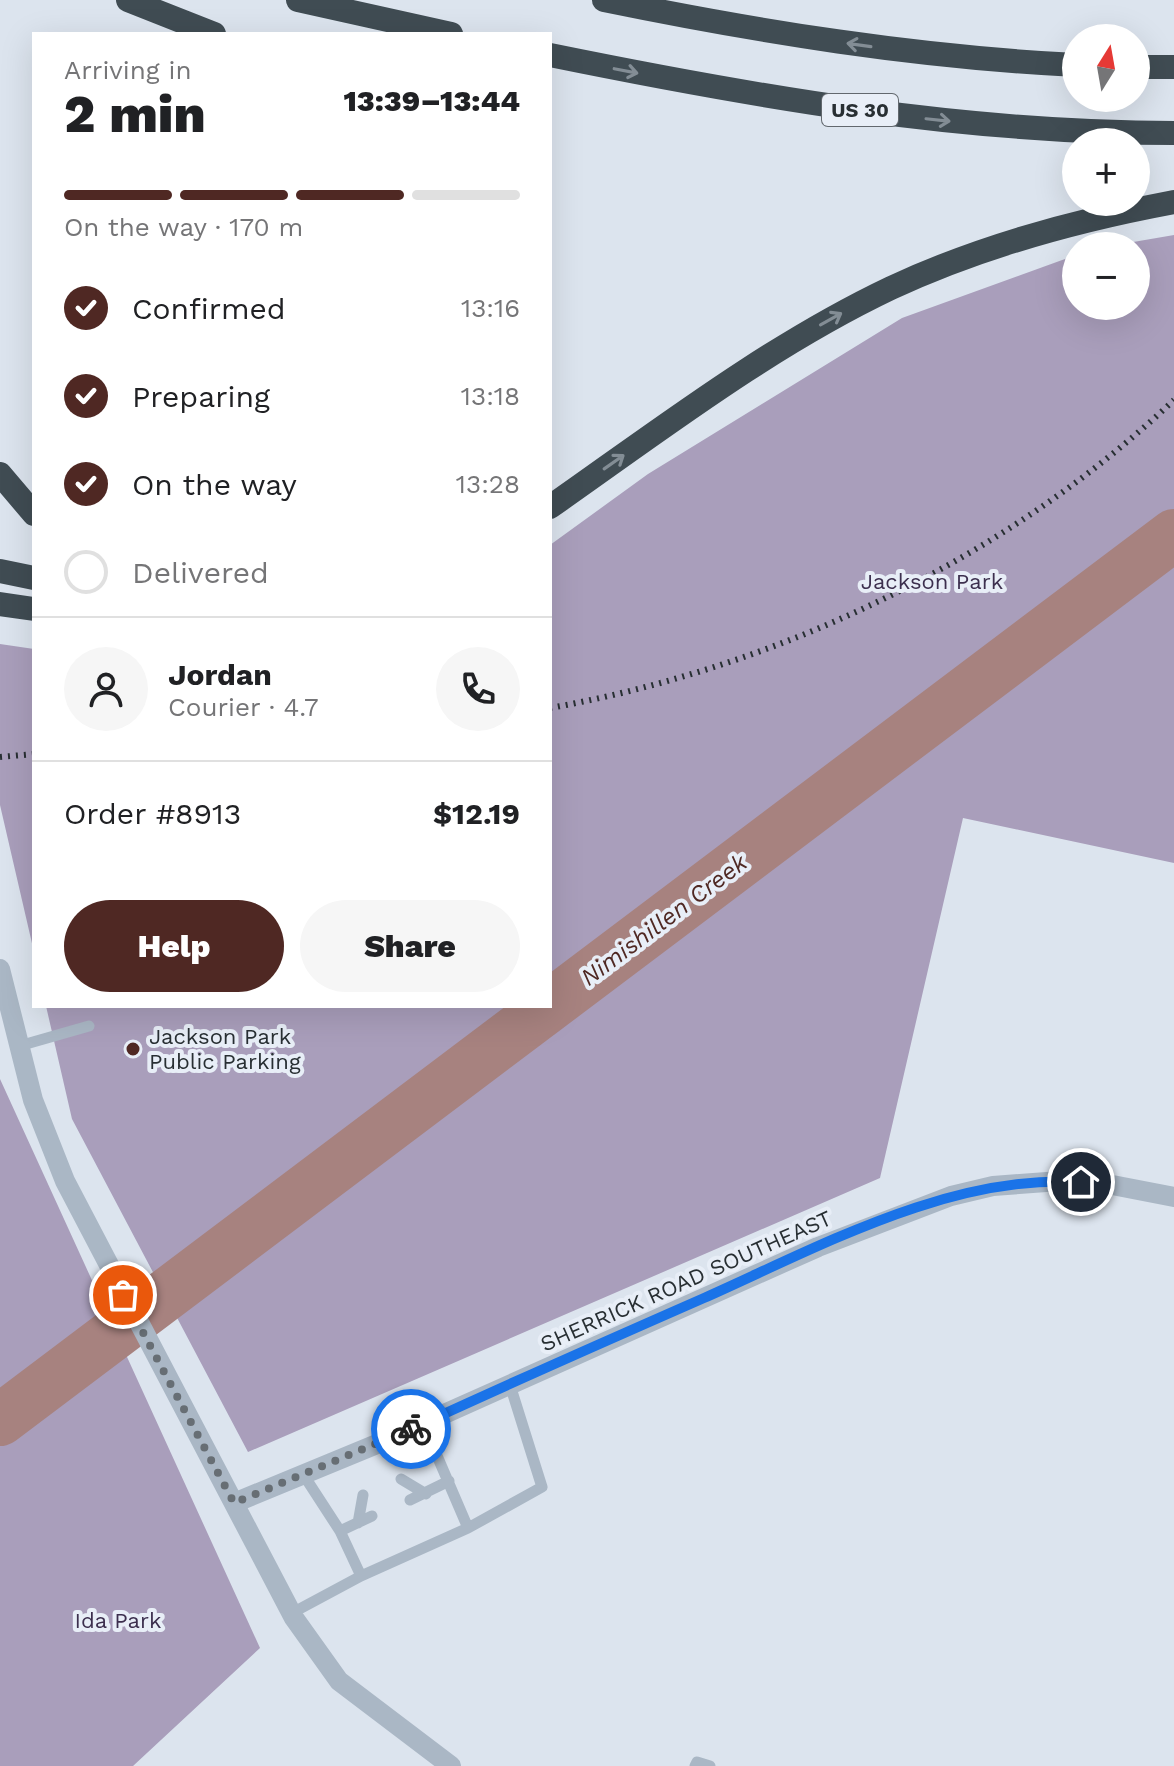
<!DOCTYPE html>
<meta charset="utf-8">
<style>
:root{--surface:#fff;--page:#f6f6f6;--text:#202124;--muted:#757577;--line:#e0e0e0;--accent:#4f2823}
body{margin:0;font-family:"Work Sans",sans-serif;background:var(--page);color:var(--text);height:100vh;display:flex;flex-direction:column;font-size:30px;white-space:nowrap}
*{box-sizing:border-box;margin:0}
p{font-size:26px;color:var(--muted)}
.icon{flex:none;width:44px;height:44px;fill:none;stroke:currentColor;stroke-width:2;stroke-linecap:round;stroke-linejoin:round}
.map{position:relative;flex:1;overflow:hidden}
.details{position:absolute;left:32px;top:32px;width:520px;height:976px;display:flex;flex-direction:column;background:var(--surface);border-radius:0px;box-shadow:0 8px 32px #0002}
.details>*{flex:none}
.needle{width:52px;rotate:11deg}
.fabs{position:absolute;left:1062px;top:24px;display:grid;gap:16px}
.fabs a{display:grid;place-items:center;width:88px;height:88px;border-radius:50%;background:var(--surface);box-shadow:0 8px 32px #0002;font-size:40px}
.pin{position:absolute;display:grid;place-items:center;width:68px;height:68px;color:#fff;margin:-34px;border:4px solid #fff;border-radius:50%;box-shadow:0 2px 8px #0007}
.courier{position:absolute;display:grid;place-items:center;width:80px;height:80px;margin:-40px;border:6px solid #1a73e8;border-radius:50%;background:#fff;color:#222;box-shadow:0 2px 10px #0007}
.summary em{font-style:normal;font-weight:800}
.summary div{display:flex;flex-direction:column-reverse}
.summary{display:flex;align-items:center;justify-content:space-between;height:136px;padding:0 32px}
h1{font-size:52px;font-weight:800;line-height:60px}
.bar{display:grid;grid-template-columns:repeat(4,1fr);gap:12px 8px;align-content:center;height:96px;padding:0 32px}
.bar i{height:10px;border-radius:6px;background:var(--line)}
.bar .selected{background:var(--accent)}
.bar p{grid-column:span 4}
.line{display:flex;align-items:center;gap:20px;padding:0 32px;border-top:2px solid var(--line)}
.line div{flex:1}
.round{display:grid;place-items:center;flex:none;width:84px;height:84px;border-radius:42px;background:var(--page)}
ol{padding:0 32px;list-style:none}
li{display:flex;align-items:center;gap:24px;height:88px}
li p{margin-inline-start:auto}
li .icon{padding:8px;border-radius:50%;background:var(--accent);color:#fff;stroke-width:4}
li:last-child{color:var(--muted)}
li i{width:44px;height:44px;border:4px solid var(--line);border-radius:50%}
.button{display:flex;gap:16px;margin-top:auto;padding:16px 32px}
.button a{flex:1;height:92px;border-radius:48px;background:var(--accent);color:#fff;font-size:32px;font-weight:800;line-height:92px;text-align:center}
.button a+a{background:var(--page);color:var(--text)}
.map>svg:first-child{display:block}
.green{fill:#a99ebb}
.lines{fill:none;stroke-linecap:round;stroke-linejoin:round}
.river{stroke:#a7827f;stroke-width:52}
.service{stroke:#aab7c5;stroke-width:11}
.tertiary{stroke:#aab7c5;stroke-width:20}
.motorway{stroke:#404c53;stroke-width:24}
.rail{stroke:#282f33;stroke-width:6;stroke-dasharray:2 6;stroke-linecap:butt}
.oneway{stroke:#838d95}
.done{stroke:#676e74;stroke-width:8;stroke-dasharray:0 14.4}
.route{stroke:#1a73e8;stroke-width:10}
.poi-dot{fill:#4f2823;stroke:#e8eef7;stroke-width:3}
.labels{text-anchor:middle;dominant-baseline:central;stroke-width:8;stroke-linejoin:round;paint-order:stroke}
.shield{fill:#e8eef7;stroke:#62686e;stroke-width:2}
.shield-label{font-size:20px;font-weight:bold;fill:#282f33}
.park-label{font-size:22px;fill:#3c2f4e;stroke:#e8eef7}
.poi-label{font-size:22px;fill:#282f33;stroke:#e8eef7;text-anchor:start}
.street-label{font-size:22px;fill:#282f33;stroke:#e8eef7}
.water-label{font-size:24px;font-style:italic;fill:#4f2823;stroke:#e8eef7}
</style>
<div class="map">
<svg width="1174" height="1766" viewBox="0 0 1174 1766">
<rect width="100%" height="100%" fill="#dce4ee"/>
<path class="green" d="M 1174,235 L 1174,863 L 963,818 L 880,1178 L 248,1452 L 72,1119 L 46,1006 L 550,1006 L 550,545 L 648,474 L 902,318 L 1076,255 L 1076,306 L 1136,306 L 1136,246 L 1110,246 Z
M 0,644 L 34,649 L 34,952 L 0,805 Z
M 0,1079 L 260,1648 L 133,1766 L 0,1766 Z"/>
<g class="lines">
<path class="river" d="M 0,1420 L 1174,535"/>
<path class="service" d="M 19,1046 L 89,1026
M 303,1474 L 340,1531 L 361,1576
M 401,1479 L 426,1494
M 410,1500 L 449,1481
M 358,1523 L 363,1495
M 468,1528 L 542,1487 L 510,1385
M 340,1531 L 372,1516
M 292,1613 L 361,1576 L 468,1528 L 423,1423
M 695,1766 L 697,1762 L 710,1766"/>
<path class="tertiary" d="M 0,969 L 33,1100 L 65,1181 L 294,1618 L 339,1681 L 451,1766
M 234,1503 L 377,1444 L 818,1247 L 951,1196 L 993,1186 L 1060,1181 L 1102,1183 L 1174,1197"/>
<path class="motorway" d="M 128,0 L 214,34
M 298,0 L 451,34
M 604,0 C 760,32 916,57 1076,65
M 550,55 C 756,97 963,133 1174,133
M 1136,67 L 1174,67
M 0,474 L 34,514
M 550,507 C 660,430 769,346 891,288 C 981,246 1077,220 1174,202
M 0,571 L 34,578
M 0,604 L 34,609"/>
<path class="rail" d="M 550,708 C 778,667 1005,560 1174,400
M 0,757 L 34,754"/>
</g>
<defs><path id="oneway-shaft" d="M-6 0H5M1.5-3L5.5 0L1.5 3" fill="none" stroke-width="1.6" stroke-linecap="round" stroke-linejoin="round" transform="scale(2)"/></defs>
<g class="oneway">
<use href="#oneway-shaft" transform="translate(859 45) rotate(-172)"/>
<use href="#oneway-shaft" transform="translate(626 71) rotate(11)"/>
<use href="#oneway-shaft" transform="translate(938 120) rotate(6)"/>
<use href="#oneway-shaft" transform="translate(831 319) rotate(-29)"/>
<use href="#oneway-shaft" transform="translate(614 462) rotate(-35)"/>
</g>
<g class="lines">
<path class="done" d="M 123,1295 L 234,1503 L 411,1429"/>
<path class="route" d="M 411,1429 C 508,1384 606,1341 704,1298 C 821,1246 950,1174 1081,1182"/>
</g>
<circle class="poi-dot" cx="133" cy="1049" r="8"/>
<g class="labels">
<rect class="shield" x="822" y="94" width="76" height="32" rx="6"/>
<g class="shield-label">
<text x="860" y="110">US 30</text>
</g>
<g class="park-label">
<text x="932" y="581">Jackson Park</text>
<text x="118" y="1620">Ida Park</text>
</g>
<g class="poi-label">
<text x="149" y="1036">Jackson Park<tspan x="149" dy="25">Public Parking</tspan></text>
</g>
<g class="street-label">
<text transform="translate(686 1281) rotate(-24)">SHERRICK ROAD SOUTHEAST</text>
</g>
<g class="water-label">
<text transform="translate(664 920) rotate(-37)">Nimishillen Creek</text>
</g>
</g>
</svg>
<div class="fabs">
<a><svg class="needle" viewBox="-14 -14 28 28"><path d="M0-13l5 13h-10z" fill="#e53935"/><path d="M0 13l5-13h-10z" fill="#757577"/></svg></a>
<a>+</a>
<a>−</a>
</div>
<div class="pin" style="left:123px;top:1295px;background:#ea580c"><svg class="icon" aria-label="bag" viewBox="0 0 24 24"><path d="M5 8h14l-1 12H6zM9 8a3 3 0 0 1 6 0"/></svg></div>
<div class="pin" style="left:1081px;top:1182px;background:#1f2937"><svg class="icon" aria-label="home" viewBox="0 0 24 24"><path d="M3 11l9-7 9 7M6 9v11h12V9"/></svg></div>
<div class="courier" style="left:411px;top:1429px"><svg class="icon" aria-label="bike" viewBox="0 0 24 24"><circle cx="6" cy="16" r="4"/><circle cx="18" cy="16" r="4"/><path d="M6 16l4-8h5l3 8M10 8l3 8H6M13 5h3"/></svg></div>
<section class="details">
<div class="summary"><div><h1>2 min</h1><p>Arriving in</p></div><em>13:39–13:44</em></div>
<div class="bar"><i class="selected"></i><i class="selected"></i><i class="selected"></i><i></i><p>On the way · 170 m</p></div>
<ol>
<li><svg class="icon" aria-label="check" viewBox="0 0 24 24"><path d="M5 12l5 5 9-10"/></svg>Confirmed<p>13:16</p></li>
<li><svg class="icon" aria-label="check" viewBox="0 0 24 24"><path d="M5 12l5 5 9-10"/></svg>Preparing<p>13:18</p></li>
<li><svg class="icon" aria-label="check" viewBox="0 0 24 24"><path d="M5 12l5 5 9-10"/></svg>On the way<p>13:28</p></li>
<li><i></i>Delivered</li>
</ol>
<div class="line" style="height:144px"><a class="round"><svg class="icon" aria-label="person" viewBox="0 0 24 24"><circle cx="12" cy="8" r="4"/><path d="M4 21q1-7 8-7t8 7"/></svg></a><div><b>Jordan</b><p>Courier · 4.7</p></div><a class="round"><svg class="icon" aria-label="phone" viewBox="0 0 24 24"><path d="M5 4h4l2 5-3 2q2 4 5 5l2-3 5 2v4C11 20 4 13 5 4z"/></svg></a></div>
<div class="line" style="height:104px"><div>Order #8913</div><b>$12.19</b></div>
<div class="button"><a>Help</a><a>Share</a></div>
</section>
</div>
